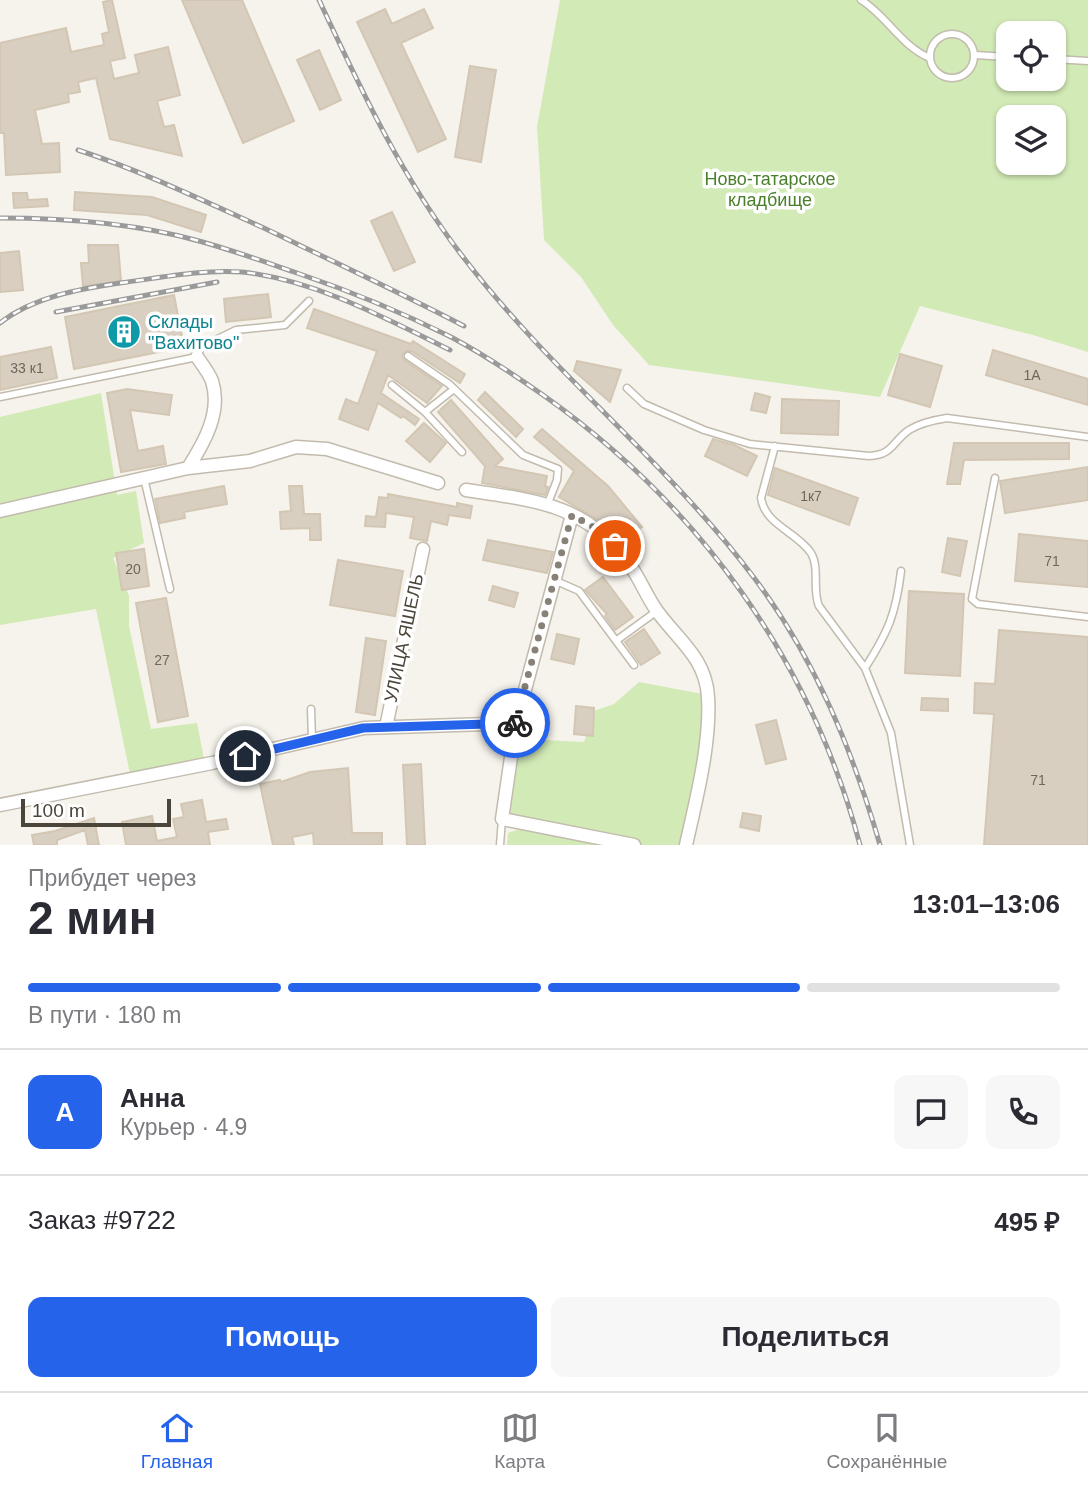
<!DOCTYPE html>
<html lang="ru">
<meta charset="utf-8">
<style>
:root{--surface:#fff;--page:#f7f7f7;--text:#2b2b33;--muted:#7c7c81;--line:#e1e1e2;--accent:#2563eb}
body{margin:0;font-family:Helvetica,sans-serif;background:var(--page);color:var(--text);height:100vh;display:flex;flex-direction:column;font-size:26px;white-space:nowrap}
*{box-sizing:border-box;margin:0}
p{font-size:23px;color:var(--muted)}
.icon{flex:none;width:38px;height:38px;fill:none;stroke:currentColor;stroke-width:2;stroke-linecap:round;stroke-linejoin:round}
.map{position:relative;height:845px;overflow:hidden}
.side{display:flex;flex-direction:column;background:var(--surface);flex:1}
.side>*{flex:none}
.tools{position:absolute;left:996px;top:21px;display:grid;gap:14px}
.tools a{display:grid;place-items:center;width:70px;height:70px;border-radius:14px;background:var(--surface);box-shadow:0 2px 5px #0004;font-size:35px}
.scale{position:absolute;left:21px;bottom:18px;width:150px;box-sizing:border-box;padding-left:7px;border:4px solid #4b4439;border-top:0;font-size:19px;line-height:24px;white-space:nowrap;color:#4b4439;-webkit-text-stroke:5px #fff;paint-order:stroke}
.pin{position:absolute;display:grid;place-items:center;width:60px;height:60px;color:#fff;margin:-30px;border:4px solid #fff;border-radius:50%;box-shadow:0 2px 7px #0007}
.courier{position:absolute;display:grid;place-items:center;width:70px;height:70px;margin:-35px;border:5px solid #2563eb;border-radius:50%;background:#fff;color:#222;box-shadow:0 2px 9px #0007}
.summary em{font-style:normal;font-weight:600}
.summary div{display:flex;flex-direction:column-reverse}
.summary{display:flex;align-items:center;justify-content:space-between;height:119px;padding:0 28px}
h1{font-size:46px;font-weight:600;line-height:52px}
.bar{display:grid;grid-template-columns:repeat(4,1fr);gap:10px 7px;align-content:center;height:84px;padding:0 28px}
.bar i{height:9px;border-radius:5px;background:var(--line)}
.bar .selected{background:var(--accent)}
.bar p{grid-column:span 4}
.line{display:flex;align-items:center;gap:18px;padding:0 28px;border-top:2px solid var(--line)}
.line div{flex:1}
.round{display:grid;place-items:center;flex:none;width:74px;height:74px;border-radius:14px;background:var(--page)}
.action{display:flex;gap:14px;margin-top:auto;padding:14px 28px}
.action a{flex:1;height:80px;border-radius:14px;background:var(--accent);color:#fff;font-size:28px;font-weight:600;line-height:80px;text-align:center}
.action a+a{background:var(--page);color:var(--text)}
.menu{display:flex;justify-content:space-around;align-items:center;height:98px;border-top:2px solid var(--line);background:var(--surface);font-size:19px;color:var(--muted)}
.menu a{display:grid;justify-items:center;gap:4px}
.menu .selected{color:var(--accent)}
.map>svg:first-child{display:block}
.green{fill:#d2eab5;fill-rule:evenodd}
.building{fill:#d8cfc1;stroke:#d3c7b4;stroke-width:2}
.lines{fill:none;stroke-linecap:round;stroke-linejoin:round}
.lane-casing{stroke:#c2bbae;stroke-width:9}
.street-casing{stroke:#c2bbae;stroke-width:15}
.lane{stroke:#fff;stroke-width:6}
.street{stroke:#fff;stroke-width:12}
.rail-casing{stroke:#9a9a9a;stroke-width:5}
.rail{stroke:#fff;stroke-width:2.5;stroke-dasharray:8;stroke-linecap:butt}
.done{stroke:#878178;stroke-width:7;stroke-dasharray:0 12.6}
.route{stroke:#2563eb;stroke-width:9}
.labels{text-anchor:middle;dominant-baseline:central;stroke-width:7;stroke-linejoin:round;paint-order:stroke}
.number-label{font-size:14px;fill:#6e675b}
.park-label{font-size:18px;fill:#4a7f2a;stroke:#fff}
.culture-label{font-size:18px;fill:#0d838f;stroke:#fff;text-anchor:start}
.street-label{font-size:18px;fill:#4b4439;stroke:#fff}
</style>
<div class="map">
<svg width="1088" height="845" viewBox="0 0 1088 845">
<rect width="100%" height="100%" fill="#f6f3ec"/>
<path class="green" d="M 560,0 L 1088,0 L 1088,352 L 1033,335 L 920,306 L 880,397 L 649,365 L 613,325 L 581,277 L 544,240 L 537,127 ZM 1008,33 L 1054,33 L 1054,79 L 1008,79 ZM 1008,117 L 1054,117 L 1054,163 L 1008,163 Z
M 101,393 L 117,495 L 136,491 L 144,543 L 113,558 L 129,596 L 129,626 L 151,729 L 197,723 L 204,759 L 130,774 L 96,609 L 0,625 L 0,417 Z
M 639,682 L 708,695 L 686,845 L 634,845 L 502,819 L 512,749 L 544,740 L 584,742 L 594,711 L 614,704 Z
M 523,828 L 609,845 L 507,845 L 508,833 Z"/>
<path class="building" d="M 112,0 L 125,58 L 110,61 L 114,79 L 139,73 L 135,55 L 168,47 L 180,95 L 157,101 L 164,127 L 174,125 L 182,156 L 110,139 L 96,78 L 78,82 L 80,92 L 68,94 L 69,102 L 35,110 L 42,144 L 59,143 L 60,172 L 6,175 L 4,133 L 0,133 L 0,43 L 66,28 L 71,52 L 104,45 L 102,34 L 109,32 L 103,2 Z
M 182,0 L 242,0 L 294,121 L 243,143 Z
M 385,9 L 392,24 L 424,9 L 433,28 L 401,43 L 446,139 L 418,152 L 357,22 Z
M 319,50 L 341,100 L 320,110 L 297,60 Z
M 470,66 L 496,70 L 481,162 L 455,157 Z
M 75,192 L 152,197 L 206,215 L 201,232 L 147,215 L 74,210 Z
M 13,193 L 27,193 L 28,200 L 47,199 L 48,206 L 14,208 Z
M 392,212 L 415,262 L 394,271 L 371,221 Z
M 88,245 L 118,245 L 121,281 L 83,286 L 81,263 L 89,263 Z
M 19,251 L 23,290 L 0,292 L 0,253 Z
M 268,294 L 271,317 L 226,322 L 224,299 Z
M 174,295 L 184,347 L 74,369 L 65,317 Z
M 314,309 L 411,344 L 413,341 L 465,374 L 460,383 L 411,351 L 406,351 L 402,355 L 404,360 L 442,386 L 427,403 L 388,375 L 381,393 L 419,419 L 415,425 L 403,416 L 401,418 L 378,403 L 368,430 L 339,419 L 346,399 L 358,404 L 377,351 L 307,328 Z
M 51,347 L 57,378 L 0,390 L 0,357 Z
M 993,350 L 1088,379 L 1088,405 L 986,375 Z
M 900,354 L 942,366 L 930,407 L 888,395 Z
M 577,361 L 621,370 L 610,402 L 574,371 Z
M 127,389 L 172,395 L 169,415 L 130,410 L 138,451 L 163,446 L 166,464 L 121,472 L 107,393 Z
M 485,392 L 523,429 L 516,437 L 478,400 Z
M 755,393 L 770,397 L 766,413 L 751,410 Z
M 782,399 L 839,401 L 838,435 L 781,433 Z
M 451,400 L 503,459 L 495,466 L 547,476 L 545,486 L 548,487 L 545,495 L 482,483 L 485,466 L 438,412 Z
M 424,423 L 446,443 L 430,462 L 406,441 Z
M 542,429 L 608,486 L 642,527 L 632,533 L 620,517 L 612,528 L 559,497 L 574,471 L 534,437 Z
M 713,439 L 734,445 L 757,456 L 747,476 L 705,456 Z
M 954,443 L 1069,443 L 1069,459 L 964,460 L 960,484 L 947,484 Z
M 1088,467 L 1088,500 L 1005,513 L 1000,481 Z
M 775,468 L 858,498 L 849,525 L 768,495 Z
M 224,486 L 227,504 L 184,512 L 185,518 L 160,523 L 155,499 Z
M 289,486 L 302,486 L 304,514 L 320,514 L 321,540 L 310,540 L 310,528 L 281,529 L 280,512 L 291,511 Z
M 388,494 L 457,507 L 457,503 L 472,506 L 470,518 L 449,515 L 447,525 L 431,521 L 427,541 L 410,538 L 414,517 L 386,513 L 385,527 L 365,526 L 366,516 L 376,517 L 379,497 L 388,498 Z
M 1019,534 L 1088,541 L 1088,587 L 1015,581 Z
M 948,538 L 967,541 L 960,576 L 942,572 Z
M 488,540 L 553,552 L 547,573 L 483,560 Z
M 144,549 L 149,586 L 122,590 L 116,553 Z
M 338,560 L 403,571 L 395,616 L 330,605 Z
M 603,577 L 633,617 L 615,630 L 605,616 L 607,614 L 585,590 Z
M 493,586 L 518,593 L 514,607 L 489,600 Z
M 909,591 L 964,594 L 960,676 L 905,673 Z
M 166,598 L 188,716 L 158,722 L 136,603 Z
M 644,629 L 660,653 L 641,665 L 625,642 Z
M 999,630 L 1088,637 L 1088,845 L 984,845 L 994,714 L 974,713 L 975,683 L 995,684 Z
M 557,634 L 579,639 L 574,664 L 551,659 Z
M 366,638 L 386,641 L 375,715 L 356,712 Z
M 922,698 L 948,699 L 948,711 L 921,710 Z
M 576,706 L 594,708 L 593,736 L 574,734 Z
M 776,720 L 786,759 L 766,764 L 756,725 Z
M 421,764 L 425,845 L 407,845 L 403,765 Z
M 348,768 L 352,833 L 382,833 L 382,845 L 314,845 L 313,833 L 292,837 L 294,845 L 273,845 L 260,784 L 280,780 L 281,782 L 310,772 Z
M 202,800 L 206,822 L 226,819 L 228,829 L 208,832 L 210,845 L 126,845 L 122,822 L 152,816 L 157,841 L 177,837 L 173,819 L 184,817 L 181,804 Z
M 743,813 L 761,816 L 759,831 L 740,827 Z
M 94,818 L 99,845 L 88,845 L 85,830 L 57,840 L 57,845 L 34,845 L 32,835 L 55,831 Z"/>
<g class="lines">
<g class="lane-casing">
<path id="lane" d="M 861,0 C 886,15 902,47 930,58
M930 56a22 22 0 1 1 44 0a22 22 0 1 1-44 0Z
M 975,55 L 1008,57
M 1054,59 L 1088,61
M 408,356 L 449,384 L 523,455 L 558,469 L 557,480 L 548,503
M 392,385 L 425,412 L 462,452
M 627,388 L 644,404 L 704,430 L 750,444 L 869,456 C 893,455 892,442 909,430 C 920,423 934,420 947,418 L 1088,437
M 0,397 L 197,357 L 201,347 L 236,330 L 285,325 L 309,301
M 425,412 L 454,389
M 775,446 L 761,498 C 765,525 797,532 811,553 C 820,568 812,590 819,606 L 865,668 L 891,733 L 910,845
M 144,478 L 170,589
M 995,478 L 972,599 L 978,604 L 1088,617
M 554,580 L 579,591 L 634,665
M 617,640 L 657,611
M 865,668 C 888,632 896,614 901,571
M 311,709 L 312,740
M 500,845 L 502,819"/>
</g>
<g class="street-casing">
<path id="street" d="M 188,468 C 204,443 222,412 212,381 C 209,373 202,364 197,357
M 466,490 C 531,500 585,503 627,561 C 639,576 646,596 657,611 C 678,640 706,658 708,697 C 711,743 696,800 686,845
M 0,511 L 188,468 L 250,461 L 296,447 L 327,449 L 438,483
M 572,515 L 516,723 L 502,819 L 634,845
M 386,727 L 423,549
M 0,805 L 212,763 L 364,728 L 516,723"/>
</g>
<use href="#lane" class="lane"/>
<use href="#street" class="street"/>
<g class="rail-casing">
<path id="rail" d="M 319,0 C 362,92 404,182 467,262 C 554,375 669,464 755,579 C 815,659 852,749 880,845
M 78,150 C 142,171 204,201 266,229 C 332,261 399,292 464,326
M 0,218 C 66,218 135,223 199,241 C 232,250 265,262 297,273 C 350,291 401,312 451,337 C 483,354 513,374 543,395 C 699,505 811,661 860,845
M 56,312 L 217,282
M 0,323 C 33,297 79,289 120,283 C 159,278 202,269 242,272 C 315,280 385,318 450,350"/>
</g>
<use href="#rail" class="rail"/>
</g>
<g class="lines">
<path class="done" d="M 515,723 L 572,515 L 602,532 L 615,546"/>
<path class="route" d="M 245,756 L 363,728 L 515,723"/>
</g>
<defs>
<g id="building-disc" transform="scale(1.75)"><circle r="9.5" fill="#0f9aa8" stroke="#fff"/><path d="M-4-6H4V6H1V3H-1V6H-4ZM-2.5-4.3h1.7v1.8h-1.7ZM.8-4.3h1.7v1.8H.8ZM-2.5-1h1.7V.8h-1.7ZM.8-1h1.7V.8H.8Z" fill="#fff"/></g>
</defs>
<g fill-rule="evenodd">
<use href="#building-disc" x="124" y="332"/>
</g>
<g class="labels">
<g class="number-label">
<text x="27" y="368">33 к1</text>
<text x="1032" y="375">1А</text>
<text x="811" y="496">1к7</text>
<text x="1052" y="561">71</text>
<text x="133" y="569">20</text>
<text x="162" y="660">27</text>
<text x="1038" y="780">71</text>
</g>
<g class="park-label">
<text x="770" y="179">Ново-татарское<tspan x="770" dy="21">кладбище</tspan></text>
</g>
<g class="culture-label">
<text x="148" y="322">Склады<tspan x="148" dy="21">"Вахитово"</tspan></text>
</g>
<g class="street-label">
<text transform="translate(404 638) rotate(-78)">УЛИЦА ЯШЕЛЬ</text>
</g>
</g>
</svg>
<div class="tools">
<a><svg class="icon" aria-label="locate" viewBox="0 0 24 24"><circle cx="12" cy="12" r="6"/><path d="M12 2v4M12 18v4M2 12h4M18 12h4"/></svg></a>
<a><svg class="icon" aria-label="layers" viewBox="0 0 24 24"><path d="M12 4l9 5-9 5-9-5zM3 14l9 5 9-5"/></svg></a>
</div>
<div class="scale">100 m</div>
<div class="pin" style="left:615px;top:546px;background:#ea580c"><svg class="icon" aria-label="bag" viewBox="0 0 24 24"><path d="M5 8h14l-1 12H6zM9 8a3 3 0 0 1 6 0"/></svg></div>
<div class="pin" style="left:245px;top:756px;background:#1f2937"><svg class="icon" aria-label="home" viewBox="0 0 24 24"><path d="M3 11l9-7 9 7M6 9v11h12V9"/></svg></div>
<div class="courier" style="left:515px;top:723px"><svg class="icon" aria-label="bike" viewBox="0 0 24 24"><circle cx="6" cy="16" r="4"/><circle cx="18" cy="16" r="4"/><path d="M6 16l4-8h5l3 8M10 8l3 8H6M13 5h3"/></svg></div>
</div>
<section class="side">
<div class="summary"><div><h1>2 мин</h1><p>Прибудет через</p></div><em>13:01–13:06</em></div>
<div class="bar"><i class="selected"></i><i class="selected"></i><i class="selected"></i><i></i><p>В пути · 180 m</p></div>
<div class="line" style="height:126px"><b class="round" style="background:var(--accent);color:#fff">А</b><div><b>Анна</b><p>Курьер · 4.9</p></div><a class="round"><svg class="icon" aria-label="chat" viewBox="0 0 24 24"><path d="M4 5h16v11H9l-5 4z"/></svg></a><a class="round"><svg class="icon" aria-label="phone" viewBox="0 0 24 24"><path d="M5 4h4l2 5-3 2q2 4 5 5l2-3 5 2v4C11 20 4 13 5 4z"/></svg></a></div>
<div class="line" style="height:91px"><div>Заказ #9722</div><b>495 ₽</b></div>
<div class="action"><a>Помощь</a><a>Поделиться</a></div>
</section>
<nav class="menu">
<a class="selected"><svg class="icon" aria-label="home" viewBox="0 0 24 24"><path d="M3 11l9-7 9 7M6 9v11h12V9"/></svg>Главная</a>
<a><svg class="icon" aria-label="map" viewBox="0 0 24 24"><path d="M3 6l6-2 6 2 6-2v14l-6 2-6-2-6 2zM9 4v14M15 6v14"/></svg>Карта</a>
<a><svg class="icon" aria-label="saved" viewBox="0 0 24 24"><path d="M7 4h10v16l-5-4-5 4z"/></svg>Сохранённые</a>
</nav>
